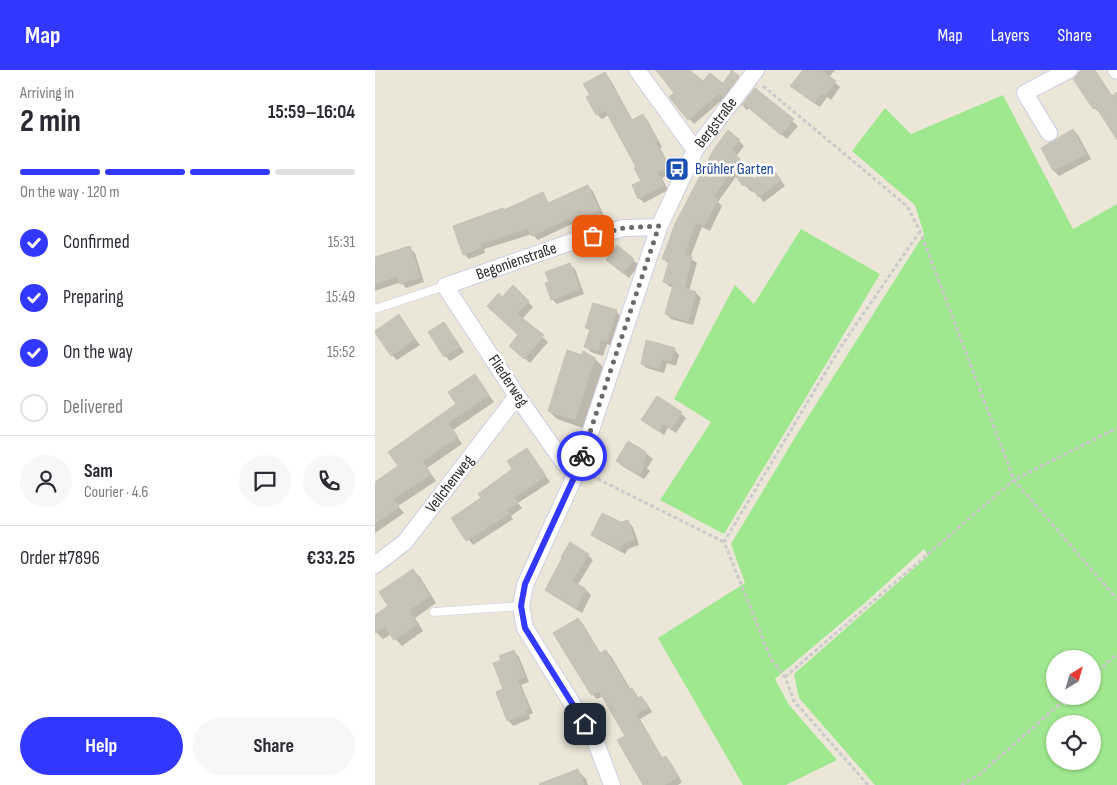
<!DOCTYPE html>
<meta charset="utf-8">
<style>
:root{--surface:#fff;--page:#f7f7f7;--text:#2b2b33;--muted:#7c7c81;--line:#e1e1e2;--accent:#3238ff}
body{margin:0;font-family:"Sofia Sans Condensed",sans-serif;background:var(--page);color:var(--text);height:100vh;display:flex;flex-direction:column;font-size:19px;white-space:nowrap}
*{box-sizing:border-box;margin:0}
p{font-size:16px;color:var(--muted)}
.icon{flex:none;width:28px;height:28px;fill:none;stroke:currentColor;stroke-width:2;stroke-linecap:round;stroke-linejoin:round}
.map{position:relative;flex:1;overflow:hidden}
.details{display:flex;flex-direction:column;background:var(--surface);width:375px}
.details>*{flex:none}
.needle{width:32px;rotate:37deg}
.fabs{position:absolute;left:671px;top:580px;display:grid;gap:10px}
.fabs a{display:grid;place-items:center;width:55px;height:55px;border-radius:50%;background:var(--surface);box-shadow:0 1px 4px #0004;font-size:25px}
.pin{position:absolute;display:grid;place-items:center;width:42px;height:42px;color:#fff;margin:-21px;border-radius:10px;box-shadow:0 2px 8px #0006}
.courier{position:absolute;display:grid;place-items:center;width:50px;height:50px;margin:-25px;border:4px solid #3238ff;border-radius:50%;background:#fff;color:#222;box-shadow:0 1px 6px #0007}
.headline em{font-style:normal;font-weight:700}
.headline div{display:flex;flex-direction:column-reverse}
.headline{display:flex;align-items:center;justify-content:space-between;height:85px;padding:0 20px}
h1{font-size:32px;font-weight:700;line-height:38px}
.bar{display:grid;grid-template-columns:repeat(4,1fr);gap:8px 5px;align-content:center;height:60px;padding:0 20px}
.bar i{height:6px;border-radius:4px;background:var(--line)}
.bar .current{background:var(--accent)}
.bar p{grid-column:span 4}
.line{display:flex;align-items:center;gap:12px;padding:0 20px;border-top:1px solid var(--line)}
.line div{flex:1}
.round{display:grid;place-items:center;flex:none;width:52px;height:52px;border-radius:26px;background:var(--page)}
ol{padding:0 20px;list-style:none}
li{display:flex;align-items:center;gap:15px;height:55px}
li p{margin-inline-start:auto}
li .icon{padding:5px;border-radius:50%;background:var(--accent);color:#fff;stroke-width:4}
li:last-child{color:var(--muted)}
li i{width:28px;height:28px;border:2px solid var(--line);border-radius:50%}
.cta{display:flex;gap:10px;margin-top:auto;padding:10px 20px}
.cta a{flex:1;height:58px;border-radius:30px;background:var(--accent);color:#fff;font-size:20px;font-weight:700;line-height:58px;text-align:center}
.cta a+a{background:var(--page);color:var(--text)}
header{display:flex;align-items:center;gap:30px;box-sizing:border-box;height:70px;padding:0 25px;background:var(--accent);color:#fff}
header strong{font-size:24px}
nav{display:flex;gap:28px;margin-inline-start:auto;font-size:18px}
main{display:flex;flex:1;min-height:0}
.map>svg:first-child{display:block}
.green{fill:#a0e88f;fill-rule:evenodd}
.shadow{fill:#0003}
.building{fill:#c7c3b8;stroke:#c7c3b2}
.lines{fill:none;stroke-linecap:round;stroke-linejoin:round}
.service-casing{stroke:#cdcee3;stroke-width:9}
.minor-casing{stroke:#cdcee3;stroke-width:18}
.path{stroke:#cbcbcb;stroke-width:3;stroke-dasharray:4 2.5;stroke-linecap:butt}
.service{stroke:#fff;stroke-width:8}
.minor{stroke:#fff;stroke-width:16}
.done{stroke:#6d6a66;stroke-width:5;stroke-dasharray:0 9}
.route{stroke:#3238ff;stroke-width:6}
.labels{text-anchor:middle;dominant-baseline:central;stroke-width:5;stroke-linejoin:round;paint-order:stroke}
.street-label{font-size:16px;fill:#282828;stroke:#fff}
.transit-label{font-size:16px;fill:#164399;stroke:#fff;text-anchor:start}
</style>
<header>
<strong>Map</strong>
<nav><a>Map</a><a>Layers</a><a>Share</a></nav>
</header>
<main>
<section class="details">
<div class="headline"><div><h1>2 min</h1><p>Arriving in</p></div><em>15:59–16:04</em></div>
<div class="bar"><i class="current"></i><i class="current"></i><i class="current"></i><i></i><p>On the way · 120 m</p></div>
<ol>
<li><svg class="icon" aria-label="check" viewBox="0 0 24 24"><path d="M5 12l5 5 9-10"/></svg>Confirmed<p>15:31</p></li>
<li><svg class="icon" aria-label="check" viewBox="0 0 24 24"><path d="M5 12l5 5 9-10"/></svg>Preparing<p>15:49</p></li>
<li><svg class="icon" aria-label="check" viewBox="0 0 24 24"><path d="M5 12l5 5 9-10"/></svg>On the way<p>15:52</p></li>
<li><i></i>Delivered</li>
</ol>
<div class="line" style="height:90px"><a class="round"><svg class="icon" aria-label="person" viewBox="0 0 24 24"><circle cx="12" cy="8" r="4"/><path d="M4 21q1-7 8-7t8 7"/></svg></a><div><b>Sam</b><p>Courier · 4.6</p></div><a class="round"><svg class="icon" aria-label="chat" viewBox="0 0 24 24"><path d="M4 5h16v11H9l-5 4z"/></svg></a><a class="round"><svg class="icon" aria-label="phone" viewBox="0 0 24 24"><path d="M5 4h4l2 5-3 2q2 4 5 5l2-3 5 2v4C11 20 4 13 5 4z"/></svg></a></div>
<div class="line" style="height:65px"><div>Order #7896</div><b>€33.25</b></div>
<div class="cta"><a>Help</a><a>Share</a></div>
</section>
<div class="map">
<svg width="742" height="715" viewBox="0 0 742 715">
<rect width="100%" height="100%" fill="#ece6d8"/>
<path class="green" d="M 628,25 L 698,159 L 742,134 L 742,715 L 500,715 L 424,628 L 419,604 L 553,486 L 549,479 L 491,532 L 400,609 L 414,635 L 462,690 L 411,715 L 368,715 L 283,568 L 370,513 L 356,474 L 424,361 L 549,164 L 540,135 L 477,81 L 510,38 L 536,64 ZM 680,589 L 718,589 L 718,626 L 701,626 L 690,636 L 682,626 L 680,626 ZM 680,654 L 718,654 L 718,691 L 680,691 Z
M 426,159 L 505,204 L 349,464 L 285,430 L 336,352 L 299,329 L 360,215 L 379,234 Z"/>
<path class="shadow" d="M 283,0 L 309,0 L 328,13 L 348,15 L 363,7 L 368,12 L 319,54 L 296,28 L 301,23 Z
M 429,0 L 460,0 L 454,7 L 465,17 L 456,30 L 452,27 L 445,37 L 422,21 Z
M 709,0 L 720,0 L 738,27 L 742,28 L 742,68 L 725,43 L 719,38 Z
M 230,4 L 235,9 L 258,51 L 268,46 L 273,51 L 287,77 L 285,78 L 298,102 L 287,108 L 293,120 L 269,133 L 264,128 L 268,112 L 262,97 L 234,45 L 227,49 L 222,44 L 216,26 Z
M 380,20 L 423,56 L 412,69 L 375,38 L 372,40 L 368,36 Z
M 698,60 L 703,65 L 716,89 L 684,106 L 679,101 L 667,79 Z
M 364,71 L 369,76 L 362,85 L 380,110 L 401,104 L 410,116 L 389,132 L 381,123 L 374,120 L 362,105 L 343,132 L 347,136 L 335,161 L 327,157 L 315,188 L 322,193 L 314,221 L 321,223 L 326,228 L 318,255 L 296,249 L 291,244 L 299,218 L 294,216 L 289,211 L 294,194 L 288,188 L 340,80 Z
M 212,116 L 218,121 L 229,146 L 203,158 L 199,153 L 163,170 L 157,164 L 109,179 L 110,183 L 94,189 L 89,184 L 130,141 L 167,124 L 175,134 Z
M 242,177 L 264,195 L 254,208 L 232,190 Z
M 34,178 L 40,183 L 49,212 L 31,218 L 26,212 L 0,221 L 0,188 Z
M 194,194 L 200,199 L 209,224 L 182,234 L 177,229 L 175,213 Z
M 138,217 L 158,237 L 147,249 L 173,272 L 155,293 L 141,281 L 144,265 L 127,228 Z
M 241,241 L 246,247 L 237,276 L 232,274 L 228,286 L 216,282 L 211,277 L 215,261 L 212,258 Z
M 23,246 L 45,275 L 22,290 L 17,285 Z
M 69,254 L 89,282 L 75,291 L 70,286 Z
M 272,272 L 299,279 L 304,285 L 301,296 L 292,293 L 289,303 L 271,298 L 266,293 Z
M 209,282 L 220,289 L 228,297 L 208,358 L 182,349 L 174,341 Z
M 100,306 L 119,332 L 78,360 L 87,374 L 52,398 L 61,411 L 23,436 L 29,443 L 0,463 L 0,414 L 24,397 L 82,334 Z
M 306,343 L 311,348 L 301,363 L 293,358 L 289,365 L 268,350 Z
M 253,373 L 272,384 L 278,389 L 272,398 L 275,401 L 269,409 L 247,396 L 242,391 Z
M 152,379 L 175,412 L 143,433 L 147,438 L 136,446 L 138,449 L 98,475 L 78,449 L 107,429 L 139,399 Z
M 253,452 L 258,457 L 264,475 L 253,479 L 250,484 L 222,469 L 217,464 Z
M 213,485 L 218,490 L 202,516 L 211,520 L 216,525 L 207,543 L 177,525 L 172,520 Z
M 38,500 L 45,507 L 61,533 L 40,548 L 48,561 L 27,576 L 16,564 L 8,569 L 1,562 L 0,547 L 15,537 Z
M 203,549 L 208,554 L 226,584 L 230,581 L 236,586 L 256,620 L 257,619 L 264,628 L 266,627 L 271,632 L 277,642 L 265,649 L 288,689 L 291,688 L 296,693 L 307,712 L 303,715 L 270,715 L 252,666 L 228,626 L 222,629 L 217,624 Z
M 139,582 L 144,587 L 154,612 L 146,615 L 158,643 L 154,645 L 155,649 L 138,656 L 133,650 L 129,620 Z
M 203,701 L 211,709 L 213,715 L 189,715 Z"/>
<path class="building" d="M 281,0 L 315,0 L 328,11 L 335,3 L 348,13 L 357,0 L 364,6 L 348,26 L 343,24 L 313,50 L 294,27 L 299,23 Z
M 428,0 L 446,0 L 461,11 L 450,26 L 446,23 L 439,33 L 415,16 Z
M 706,0 L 720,0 L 737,26 L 742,22 L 742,70 L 721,37 L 718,39 L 698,9 Z
M 230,2 L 257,50 L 268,44 L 283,71 L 280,72 L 294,96 L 282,102 L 289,115 L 263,129 L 257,115 L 266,111 L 259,98 L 261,97 L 230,40 L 221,45 L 211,27 L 215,25 L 208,14 Z
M 380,18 L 419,49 L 406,65 L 369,34 L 366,36 Z
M 698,59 L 711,84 L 678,101 L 666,78 Z
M 353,60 L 365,70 L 357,79 L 379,109 L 396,97 L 406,110 L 383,127 L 377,118 L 367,115 L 357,100 L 339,126 L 343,130 L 329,156 L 321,153 L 309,185 L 317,187 L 309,218 L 321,222 L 313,251 L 290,244 L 298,215 L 288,212 L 294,191 L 287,189 L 300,154 L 339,79 Z
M 213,115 L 224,140 L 197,153 L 194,148 L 157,166 L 153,158 L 105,174 L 106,178 L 88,185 L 78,156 L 128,138 L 129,140 L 168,122 L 173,133 Z
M 242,175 L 259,189 L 248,203 L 231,190 Z
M 35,176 L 45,207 L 25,214 L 22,206 L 0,214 L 0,187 Z
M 195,193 L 205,219 L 176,230 L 170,213 L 174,212 L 170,202 Z
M 138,215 L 154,231 L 142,244 L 169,265 L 149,289 L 134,276 L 143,265 L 112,236 L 124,223 L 127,227 Z
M 218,233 L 242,240 L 232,271 L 226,270 L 223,281 L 209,277 L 215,259 L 210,258 Z
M 24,244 L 40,269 L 16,286 L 0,263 L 0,261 Z
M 69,252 L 85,276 L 69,287 L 53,262 Z
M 271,270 L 300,278 L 296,291 L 287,289 L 284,299 L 266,294 Z
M 192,280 L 207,285 L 208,281 L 220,288 L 200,350 L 173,341 Z
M 100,304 L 114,325 L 73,353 L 83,367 L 47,391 L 56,404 L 18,429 L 24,437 L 0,453 L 0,412 L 23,396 L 13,382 L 81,334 L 73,322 Z
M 282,326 L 307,342 L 296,359 L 288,354 L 283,361 L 266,350 Z
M 253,371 L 271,382 L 271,387 L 267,393 L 270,394 L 264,405 L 241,391 Z
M 152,378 L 171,406 L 139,427 L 143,433 L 132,440 L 134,444 L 91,471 L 76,448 L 106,428 L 103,424 L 137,399 L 132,391 Z
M 227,443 L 246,452 L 253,450 L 259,469 L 248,474 L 245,480 L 216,465 Z
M 195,472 L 214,484 L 197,511 L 211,519 L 201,539 L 170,520 L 187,488 L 186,487 Z
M 38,499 L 55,526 L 34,540 L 42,554 L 19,570 L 10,557 L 0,563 L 0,545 L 13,536 L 4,522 Z
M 203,548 L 225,583 L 231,580 L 254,620 L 257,618 L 263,628 L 266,626 L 273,637 L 261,644 L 287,688 L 291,686 L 303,707 L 289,715 L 268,715 L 242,670 L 250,666 L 224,621 L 216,625 L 178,563 Z
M 139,580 L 150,607 L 142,610 L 154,638 L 149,640 L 151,644 L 132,651 L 121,622 L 128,619 L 118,593 L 126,590 L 124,586 Z
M 203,699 L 209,715 L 165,715 L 164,714 Z"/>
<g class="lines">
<g class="service-casing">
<path id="service" d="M 0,239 L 70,216
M 59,542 L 146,536"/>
</g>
<g class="minor-casing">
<g id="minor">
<path d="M 262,0 L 320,80"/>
<path d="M 741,0 L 742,1"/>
<path d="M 674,63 L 650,23 L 694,0"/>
<path id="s1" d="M 203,399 L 189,393 L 142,326 L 70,216 L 202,170 L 249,158 L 284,157"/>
<path id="s2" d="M 0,495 L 30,472 L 142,326"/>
<path id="s3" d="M 237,715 L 220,670 L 150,558 L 146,536 L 150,515 L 203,399 L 284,157 L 320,80 L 381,0"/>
</g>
</g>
<path class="path" d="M 388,16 L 532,136 L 545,161 L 639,410 L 742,529
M 217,406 L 349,472
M 718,606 L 742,584
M 410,607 L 639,410 L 742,358
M 493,715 L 419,631 L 410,607 L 396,589 L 349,472 L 465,278 L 545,161
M 586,715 L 604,705 L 694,626"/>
<use href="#service" class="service"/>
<use href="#minor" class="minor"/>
</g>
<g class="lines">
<path class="done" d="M 207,386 L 284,156 L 249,158 L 218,166"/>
<path class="route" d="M 207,386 L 203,399 L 150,514 L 146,536 L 150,558 L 210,654"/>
</g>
<defs>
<g id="bus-square" transform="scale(1.25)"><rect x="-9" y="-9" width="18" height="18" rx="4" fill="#1a4fb4" stroke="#fff"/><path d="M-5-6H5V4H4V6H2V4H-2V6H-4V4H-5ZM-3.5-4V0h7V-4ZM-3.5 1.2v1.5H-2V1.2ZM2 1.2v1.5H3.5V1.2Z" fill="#fff"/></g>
</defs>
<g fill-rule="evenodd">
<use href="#bus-square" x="302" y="99"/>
</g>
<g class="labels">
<g class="street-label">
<text stroke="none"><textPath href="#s3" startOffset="726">Bergstraße</textPath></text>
<text stroke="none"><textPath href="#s1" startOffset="304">Begonienstraße</textPath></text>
<text transform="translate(133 311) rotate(56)">Fliederweg</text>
<text stroke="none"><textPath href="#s2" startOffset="111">Veilchenweg</textPath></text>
</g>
<g class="transit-label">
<text x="320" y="99">Brühler Garten</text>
</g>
</g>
</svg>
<div class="fabs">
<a><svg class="needle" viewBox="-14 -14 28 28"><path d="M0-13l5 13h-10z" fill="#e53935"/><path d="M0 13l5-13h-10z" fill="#7c7c81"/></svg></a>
<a><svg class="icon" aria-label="locate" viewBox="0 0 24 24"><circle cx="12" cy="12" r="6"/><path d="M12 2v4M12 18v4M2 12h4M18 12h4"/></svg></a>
</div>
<div class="pin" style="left:218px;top:166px;background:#ea580c"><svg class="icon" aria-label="bag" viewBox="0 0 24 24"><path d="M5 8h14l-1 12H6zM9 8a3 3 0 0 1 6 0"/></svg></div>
<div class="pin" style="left:210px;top:654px;background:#1f2937"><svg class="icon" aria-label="home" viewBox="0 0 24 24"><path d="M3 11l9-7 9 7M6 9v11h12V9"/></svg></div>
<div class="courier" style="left:207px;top:386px"><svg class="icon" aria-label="bike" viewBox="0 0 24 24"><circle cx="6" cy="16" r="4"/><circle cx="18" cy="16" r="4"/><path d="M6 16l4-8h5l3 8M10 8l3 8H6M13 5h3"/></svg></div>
</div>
</main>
